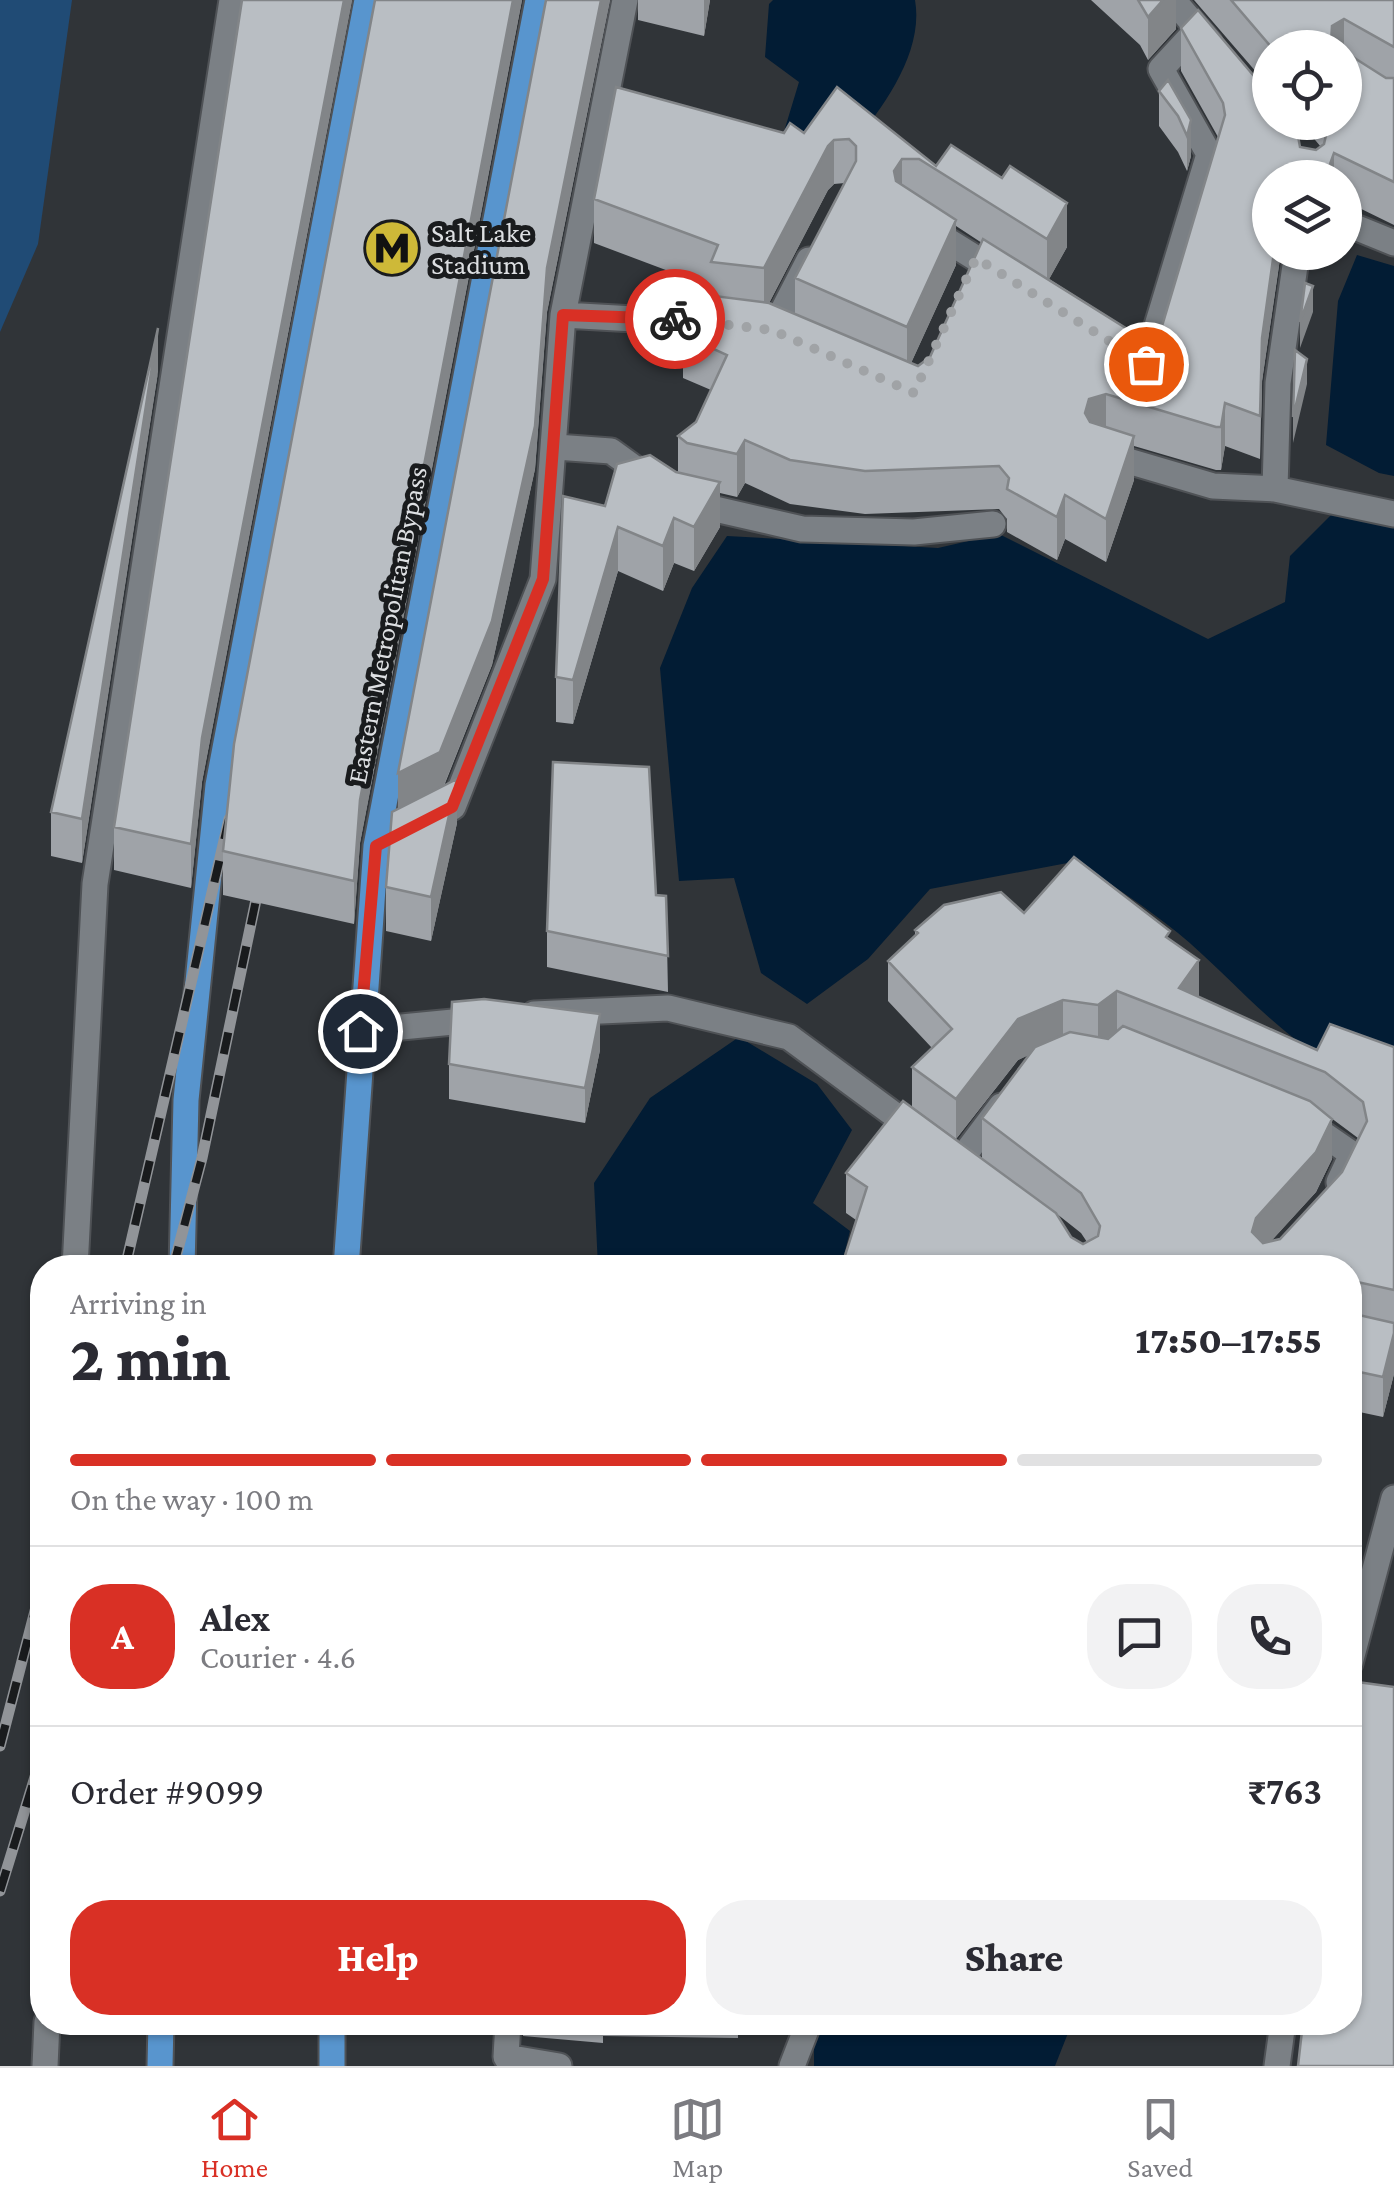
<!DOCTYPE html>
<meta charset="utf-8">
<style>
:root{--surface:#fff;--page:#f2f2f3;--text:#2b2b33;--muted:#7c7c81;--line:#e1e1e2;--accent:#d93025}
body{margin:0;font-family:"Crimson Pro",serif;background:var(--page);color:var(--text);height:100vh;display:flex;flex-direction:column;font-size:38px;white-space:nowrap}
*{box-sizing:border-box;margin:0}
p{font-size:32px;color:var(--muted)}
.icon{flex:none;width:55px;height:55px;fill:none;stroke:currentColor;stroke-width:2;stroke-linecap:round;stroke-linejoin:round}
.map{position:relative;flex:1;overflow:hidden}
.details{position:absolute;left:30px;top:1255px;width:1332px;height:780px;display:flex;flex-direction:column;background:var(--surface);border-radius:40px;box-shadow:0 2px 8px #0004}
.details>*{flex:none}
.controls{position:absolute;left:1252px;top:30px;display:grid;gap:20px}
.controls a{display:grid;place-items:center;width:110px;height:110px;border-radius:50%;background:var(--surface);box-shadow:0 2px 8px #0004;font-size:50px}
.pin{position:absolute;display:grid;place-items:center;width:85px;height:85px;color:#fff;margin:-42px;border:5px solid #fff;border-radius:50%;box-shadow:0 2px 10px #0007}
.courier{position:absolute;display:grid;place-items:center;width:100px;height:100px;margin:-50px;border:8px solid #d93025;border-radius:50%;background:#fff;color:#222;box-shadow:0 2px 12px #0007}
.summary em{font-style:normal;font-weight:800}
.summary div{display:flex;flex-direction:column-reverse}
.summary{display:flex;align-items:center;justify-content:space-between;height:170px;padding:0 40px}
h1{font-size:65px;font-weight:800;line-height:75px}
.bar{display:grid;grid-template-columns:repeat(4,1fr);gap:15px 10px;align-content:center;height:120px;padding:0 40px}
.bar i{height:12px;border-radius:8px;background:var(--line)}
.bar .on{background:var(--accent)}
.bar p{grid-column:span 4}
.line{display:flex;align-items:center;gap:25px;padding:0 40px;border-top:2px solid var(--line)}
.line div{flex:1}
.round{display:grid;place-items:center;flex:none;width:105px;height:105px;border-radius:40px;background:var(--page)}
.primary-button{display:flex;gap:20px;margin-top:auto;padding:20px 40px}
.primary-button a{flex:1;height:115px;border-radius:40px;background:var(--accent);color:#fff;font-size:40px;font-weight:800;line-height:115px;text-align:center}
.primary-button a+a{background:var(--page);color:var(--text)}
.dock{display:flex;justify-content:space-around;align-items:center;height:140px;border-top:2px solid var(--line);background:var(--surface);font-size:28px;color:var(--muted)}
.dock a{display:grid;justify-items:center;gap:5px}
.dock .on{color:var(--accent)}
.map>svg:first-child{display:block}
.green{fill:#204b75}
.water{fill:#021c34}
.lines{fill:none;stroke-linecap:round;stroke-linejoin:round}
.service-casing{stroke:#4f5256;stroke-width:29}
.tertiary-casing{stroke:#4f5256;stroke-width:29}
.primary-casing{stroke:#4f5256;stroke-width:29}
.service{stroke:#7b8085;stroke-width:25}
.tertiary{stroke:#7b8085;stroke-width:25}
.primary{stroke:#5895ce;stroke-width:25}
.rail-casing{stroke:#919498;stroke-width:11}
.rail{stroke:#191b1d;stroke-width:8;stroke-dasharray:22;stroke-linecap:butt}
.wall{fill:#9fa3a8;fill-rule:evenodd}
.shaded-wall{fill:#828588}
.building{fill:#b9bec3;stroke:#828588;stroke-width:2.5}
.done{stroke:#a0a3a6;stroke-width:10;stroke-dasharray:0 18}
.route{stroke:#d93025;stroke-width:12}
.labels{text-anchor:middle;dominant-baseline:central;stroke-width:10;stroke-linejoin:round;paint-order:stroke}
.poi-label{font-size:28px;fill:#dddfe2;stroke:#191b1d;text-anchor:start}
.street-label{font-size:28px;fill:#dddfe2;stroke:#191b1d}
</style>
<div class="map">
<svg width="1394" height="2066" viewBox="0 0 1394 2066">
<rect width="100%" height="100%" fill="#303438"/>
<path class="green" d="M 0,0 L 72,0 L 38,244 L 0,332 Z"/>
<path class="water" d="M 773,0 L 915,0 C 924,51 885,105 854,143 L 779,148 L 799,82 L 765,57 L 769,4 Z
M 1357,255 L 1394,266 L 1394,476 L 1379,473 L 1326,445 L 1338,301 Z
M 1334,512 L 1394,526 L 1394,1085 C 1306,1074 1243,986 1178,933 C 1146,907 1111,885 1078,861 L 930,889 L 868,959 L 807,1004 L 761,973 L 734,878 L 679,881 L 660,668 L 692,588 L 727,536 L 938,548 L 999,534 L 1208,639 L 1285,602 L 1290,556 Z
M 739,1037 L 817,1084 L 852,1130 L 813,1203 L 850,1231 L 841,1267 L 598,1267 L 594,1183 L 650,1098 Z
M 821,2023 L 1072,2023 L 1055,2066 L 814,2066 L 814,2031 Z"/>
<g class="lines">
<g class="service-casing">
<path id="service" d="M 1173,0 L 1209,42
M 1345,223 L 1394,243
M 927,228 L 1003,275
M 563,315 L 723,324
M 773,330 L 809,260
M 1146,362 L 1209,154 L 1161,69 L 1198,29
M 556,447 L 611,451 L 651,480
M 1101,453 L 1213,486 L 1275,489 L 1394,514
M 1275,489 L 1278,383 L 1297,252
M 689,503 L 802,529 L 914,532 L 993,524
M 432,818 L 453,807 L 543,579 L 563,315 L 625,0
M 534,1014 L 668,1008 L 789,1037 L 919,1133
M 360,1031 L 484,1019
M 1304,1121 L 1352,1154 L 1339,1182
M 959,1162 L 1001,1106
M 1350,1663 L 1394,1498
M 508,2022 L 506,2057 L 559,2066
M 792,2066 L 809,2022
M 1277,2066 L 1283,2022"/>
</g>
<g class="tertiary-casing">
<path id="tertiary" d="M 75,1268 L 95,884 L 232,0
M 45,2066 L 47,2022"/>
</g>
<g class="primary-casing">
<path id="primary" d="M 182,1268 L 186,1100 L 218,785 L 367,0
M 346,1268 L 376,846 L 538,0
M 332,2022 L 332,2066
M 160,2066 L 161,2022"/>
</g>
<use href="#service" class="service"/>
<use href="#tertiary" class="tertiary"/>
<use href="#primary" class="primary"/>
<g class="rail-casing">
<path id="rail" d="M 125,1268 L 229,819
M 173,1268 L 202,1158 L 261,876
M 0,1746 L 42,1584
M 0,1891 L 42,1754"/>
</g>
<use href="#rail" class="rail"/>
</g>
<path class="wall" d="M 242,0 L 352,0 L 202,782 L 191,888 L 114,870 L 114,827 Z
M 375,0 L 522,0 L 360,843 L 354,924 L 223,895 L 223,851 Z
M 546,0 L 610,0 L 547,312 L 535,469 L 492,665 L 444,786 L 457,823 L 431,941 L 386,931 L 386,887 L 398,809 Z
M 638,0 L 710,0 L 704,36 L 638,20 Z
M 1091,0 L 1176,0 L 1176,29 L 1148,60 L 1140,45 Z
M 1194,0 L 1394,0 L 1394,225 L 1345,201 L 1345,178 L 1270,178 L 1270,252 L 1281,252 L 1262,381 L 1260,459 L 1225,446 L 1221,470 L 1216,470 L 1134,446 L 1134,480 L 1106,562 L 1065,539 L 1057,560 L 1007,532 L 1007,519 L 999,509 L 865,514 L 790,504 L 745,483 L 737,497 L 720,493 L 720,527 L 694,571 L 674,563 L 663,591 L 618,571 L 573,724 L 556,722 L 556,677 L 605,506 L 678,473 L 678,436 L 696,422 L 711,390 L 683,378 L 683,335 L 711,296 L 711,287 L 594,243 L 594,199 L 784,133 L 804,133 L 837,87 L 936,166 L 1002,178 L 1067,247 L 1049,279 L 1137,335 L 1152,336 L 1162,326 L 1218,137 L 1181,71 L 1181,28 L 1300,147 L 1316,150 L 1321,147 L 1300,122 L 1345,122 L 1345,48 L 1270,48 L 1270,88 ZM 845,183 L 795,278 L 795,314 L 769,303 L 828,190 L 834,184 ZM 956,226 L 982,243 L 930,357 L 918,366 L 911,363 L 956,265 Z
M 1159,91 L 1191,120 L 1191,156 L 1187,171 L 1178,152 L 1159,126 Z
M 158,372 L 82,863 L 51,856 L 51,812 Z
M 656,895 L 666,896 L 668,992 L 547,967 L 547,931 Z
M 1024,913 L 1170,940 L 1199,997 L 1317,1050 L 1394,1047 L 1394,1374 L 1383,1417 L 1350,1410 L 1350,1268 L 841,1268 L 856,1220 L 846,1213 L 846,1173 L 982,1159 L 982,1118 L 1030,1054 L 1018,1060 L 956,1139 L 912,1107 L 912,1067 L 932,1048 L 888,1001 L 888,961 L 915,936 L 915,930 ZM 1323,1112 L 1358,1138 L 1342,1172 L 1280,1239 L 1271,1241 L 1316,1192 L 1332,1159 ZM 1057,1214 L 1081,1233 L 1087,1242 L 1083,1244 L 1071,1237 Z
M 600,1050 L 585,1123 L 449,1099 L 449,1064 Z
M 393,2022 L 493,2022 L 491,2033 L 393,2029 Z
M 523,2022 L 738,2022 L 738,2038 L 603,2036 L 603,2043 L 523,2036 Z"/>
<path class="shaded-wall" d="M 344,0 L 352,0 L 202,782 L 191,888 L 191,844 L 202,738 Z
M 513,0 L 522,0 L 360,843 L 354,924 L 354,881 L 360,800 Z
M 601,0 L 610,0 L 547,312 L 535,469 L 492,665 L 440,795 L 398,817 L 398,773 L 547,268 Z
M 704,0 L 710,0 L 704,36 Z
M 1163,0 L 1176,0 L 1176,29 L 1148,60 L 1148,17 Z
M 1344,19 L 1344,48 L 1331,48 L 1332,26 Z
M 1191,120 L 1191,156 L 1187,171 L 1187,136 Z
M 834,140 L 834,184 L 828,190 L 764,313 L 764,268 L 828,146 Z
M 1334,153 L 1334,178 L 1325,178 Z
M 902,159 L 902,203 L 894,171 Z
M 1067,203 L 1067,247 L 1047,283 L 1047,239 Z
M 956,220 L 956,265 L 907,372 L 907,327 Z
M 1274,252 L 1281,252 L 1262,381 L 1260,459 L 1262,338 Z
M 1313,286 L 1313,312 L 1300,348 L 1300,322 Z
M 158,328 L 158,372 L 82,863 L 82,819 Z
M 1307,359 L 1307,384 L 1293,443 L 1293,417 Z
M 1106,394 L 1106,437 L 1085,456 L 1085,413 L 1089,399 Z
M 1225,403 L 1225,446 L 1221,470 L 1221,427 Z
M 1134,436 L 1134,480 L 1106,562 L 1106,519 Z
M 745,440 L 745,483 L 737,497 L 737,454 Z
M 720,482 L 720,527 L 694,571 L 694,527 Z
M 1065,495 L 1065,539 L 1057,560 L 1057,517 Z
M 674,518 L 674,563 L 663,591 L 663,546 Z
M 618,527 L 618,571 L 573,724 L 573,680 Z
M 457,779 L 457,823 L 431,941 L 431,897 Z
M 1199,960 L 1199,1001 L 1179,988 Z
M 1117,991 L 1117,1031 L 1098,1045 L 1098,1005 Z
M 1063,1000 L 1063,1040 L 1018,1060 L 956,1139 L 956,1099 L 1018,1019 Z
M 600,1014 L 600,1050 L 585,1123 L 585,1088 Z
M 1332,1119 L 1332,1159 L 1316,1192 L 1256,1258 L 1252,1232 L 1256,1218 Z
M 1353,1281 L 1353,1321 L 1350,1322 L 1350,1282 Z
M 1394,1333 L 1394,1374 L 1383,1417 L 1383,1377 Z"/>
<path class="building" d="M 242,0 L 344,0 L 202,738 L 191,844 L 114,827 Z
M 375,0 L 513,0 L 360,800 L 354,881 L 223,851 L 234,744 Z
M 546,0 L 601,0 L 547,268 L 535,426 L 492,621 L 440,752 L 398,773 Z
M 1138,0 L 1163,0 L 1148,17 Z
M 1231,0 L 1394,0 L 1394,47 L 1344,19 L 1332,26 L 1331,44 L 1338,48 L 1272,48 Z
M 1198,10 L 1270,95 L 1270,122 L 1294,122 L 1296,125 L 1300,147 L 1316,150 L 1324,144 L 1329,122 L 1345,122 L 1345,52 L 1386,78 L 1394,78 L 1394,182 L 1334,153 L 1325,178 L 1270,178 L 1270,252 L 1274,252 L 1262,338 L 1260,416 L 1225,403 L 1221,427 L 1216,427 L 1106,394 L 1089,399 L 1085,413 L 1090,422 L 1134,436 L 1106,519 L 1065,495 L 1057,517 L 1007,489 L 1009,478 L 999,466 L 865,471 L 790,460 L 745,440 L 737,454 L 687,443 L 678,436 L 696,422 L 727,355 L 683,335 L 699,294 L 769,303 L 918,366 L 930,357 L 983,239 L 1137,335 L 1152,336 L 1162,326 L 1225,115 L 1223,103 L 1181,28 Z
M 1168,80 L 1191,120 L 1187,136 L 1178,116 L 1159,91 Z
M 616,87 L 784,133 L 790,123 L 804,133 L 837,87 L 936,166 L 951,145 L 1002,178 L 1010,166 L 1067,203 L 1047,239 L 919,159 L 902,159 L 894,171 L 896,181 L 956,220 L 907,327 L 795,278 L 856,161 L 856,146 L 849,139 L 834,140 L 828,146 L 764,268 L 711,262 L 718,245 L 594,199 Z
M 1305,283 L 1313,286 L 1300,322 Z
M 158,328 L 82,819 L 51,812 Z
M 1295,350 L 1307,359 L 1293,417 Z
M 650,455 L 676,472 L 720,482 L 694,527 L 674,518 L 663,546 L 618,527 L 573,680 L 556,677 L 563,496 L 605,506 L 617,464 Z
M 553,762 L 649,767 L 656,895 L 666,896 L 668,956 L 547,931 Z
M 457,779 L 431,897 L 386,887 L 392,812 Z
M 1074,857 L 1170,931 L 1166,937 L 1199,960 L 1179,988 L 1317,1050 L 1330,1024 L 1394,1047 L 1394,1290 L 1353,1281 L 1350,1282 L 1350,1268 L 841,1268 L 867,1187 L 846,1173 L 903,1101 L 1056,1213 L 1071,1237 L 1083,1244 L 1098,1236 L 1100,1226 L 1081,1193 L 982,1118 L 1035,1047 L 1070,1032 L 1108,1039 L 1123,1026 L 1310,1101 L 1332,1119 L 1316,1152 L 1256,1218 L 1252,1232 L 1263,1243 L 1280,1239 L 1342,1172 L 1367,1121 L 1363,1102 L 1325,1072 L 1117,991 L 1098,1005 L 1063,1000 L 1018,1019 L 956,1099 L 912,1067 L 952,1029 L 888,961 L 918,933 L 915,930 L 944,905 L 1001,892 L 1024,913 Z
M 484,999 L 600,1014 L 585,1088 L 449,1064 L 452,1002 Z
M 1350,1313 L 1394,1323 L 1394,1333 L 1383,1377 L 1350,1370 Z
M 1350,1681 L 1394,1687 L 1394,2066 L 1298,2066 L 1303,2022 L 1350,2022 Z"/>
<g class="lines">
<path class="done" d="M 675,319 L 772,330 L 914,393 L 976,258 L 1146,364"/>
<path class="route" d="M 360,1031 L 376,846 L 452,807 L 543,579 L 563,315 L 675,319"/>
</g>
<defs>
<g id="metro-disc" transform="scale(2.875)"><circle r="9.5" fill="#ceb938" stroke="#191b1d"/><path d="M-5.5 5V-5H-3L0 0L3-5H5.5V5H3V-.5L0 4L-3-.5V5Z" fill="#111"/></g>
</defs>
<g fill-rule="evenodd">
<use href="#metro-disc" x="392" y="248"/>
</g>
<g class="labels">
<g class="poi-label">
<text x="431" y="232">Salt Lake<tspan x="431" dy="32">Stadium</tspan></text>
</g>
<g class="street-label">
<text transform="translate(387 625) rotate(-79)">Eastern Metropolitan Bypass</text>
</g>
</g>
</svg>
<div class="controls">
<a><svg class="icon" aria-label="locate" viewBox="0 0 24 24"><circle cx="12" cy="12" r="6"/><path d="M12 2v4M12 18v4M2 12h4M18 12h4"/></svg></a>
<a><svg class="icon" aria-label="layers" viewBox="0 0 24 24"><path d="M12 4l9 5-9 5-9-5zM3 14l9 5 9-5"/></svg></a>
</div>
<div class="pin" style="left:1146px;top:364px;background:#ea580c"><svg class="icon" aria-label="bag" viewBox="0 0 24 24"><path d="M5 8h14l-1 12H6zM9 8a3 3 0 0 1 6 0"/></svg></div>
<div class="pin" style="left:360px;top:1031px;background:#1f2937"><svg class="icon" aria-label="home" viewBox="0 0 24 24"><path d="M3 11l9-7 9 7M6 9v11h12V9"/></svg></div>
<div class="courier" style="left:675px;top:319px"><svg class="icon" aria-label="bike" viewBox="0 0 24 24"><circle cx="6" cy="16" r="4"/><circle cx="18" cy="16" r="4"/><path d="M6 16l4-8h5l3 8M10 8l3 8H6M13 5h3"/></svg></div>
<section class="details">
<div class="summary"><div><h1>2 min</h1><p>Arriving in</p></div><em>17:50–17:55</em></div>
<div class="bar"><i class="on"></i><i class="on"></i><i class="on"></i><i></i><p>On the way · 100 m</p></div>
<div class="line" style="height:180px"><b class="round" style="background:var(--accent);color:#fff">A</b><div><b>Alex</b><p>Courier · 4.6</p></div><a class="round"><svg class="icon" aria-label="chat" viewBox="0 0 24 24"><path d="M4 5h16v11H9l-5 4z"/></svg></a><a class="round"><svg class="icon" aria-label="phone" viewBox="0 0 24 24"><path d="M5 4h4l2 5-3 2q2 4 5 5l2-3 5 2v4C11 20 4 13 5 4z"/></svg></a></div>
<div class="line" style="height:130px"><div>Order #9099</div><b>₹763</b></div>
<div class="primary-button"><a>Help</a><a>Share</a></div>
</section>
</div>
<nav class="dock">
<a class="on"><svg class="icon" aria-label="home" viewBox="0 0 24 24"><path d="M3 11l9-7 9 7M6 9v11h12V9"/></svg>Home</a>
<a><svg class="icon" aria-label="map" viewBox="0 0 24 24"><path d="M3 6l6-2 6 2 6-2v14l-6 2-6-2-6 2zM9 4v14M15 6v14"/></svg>Map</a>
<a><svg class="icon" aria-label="saved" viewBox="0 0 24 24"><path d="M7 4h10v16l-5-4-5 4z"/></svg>Saved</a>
</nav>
